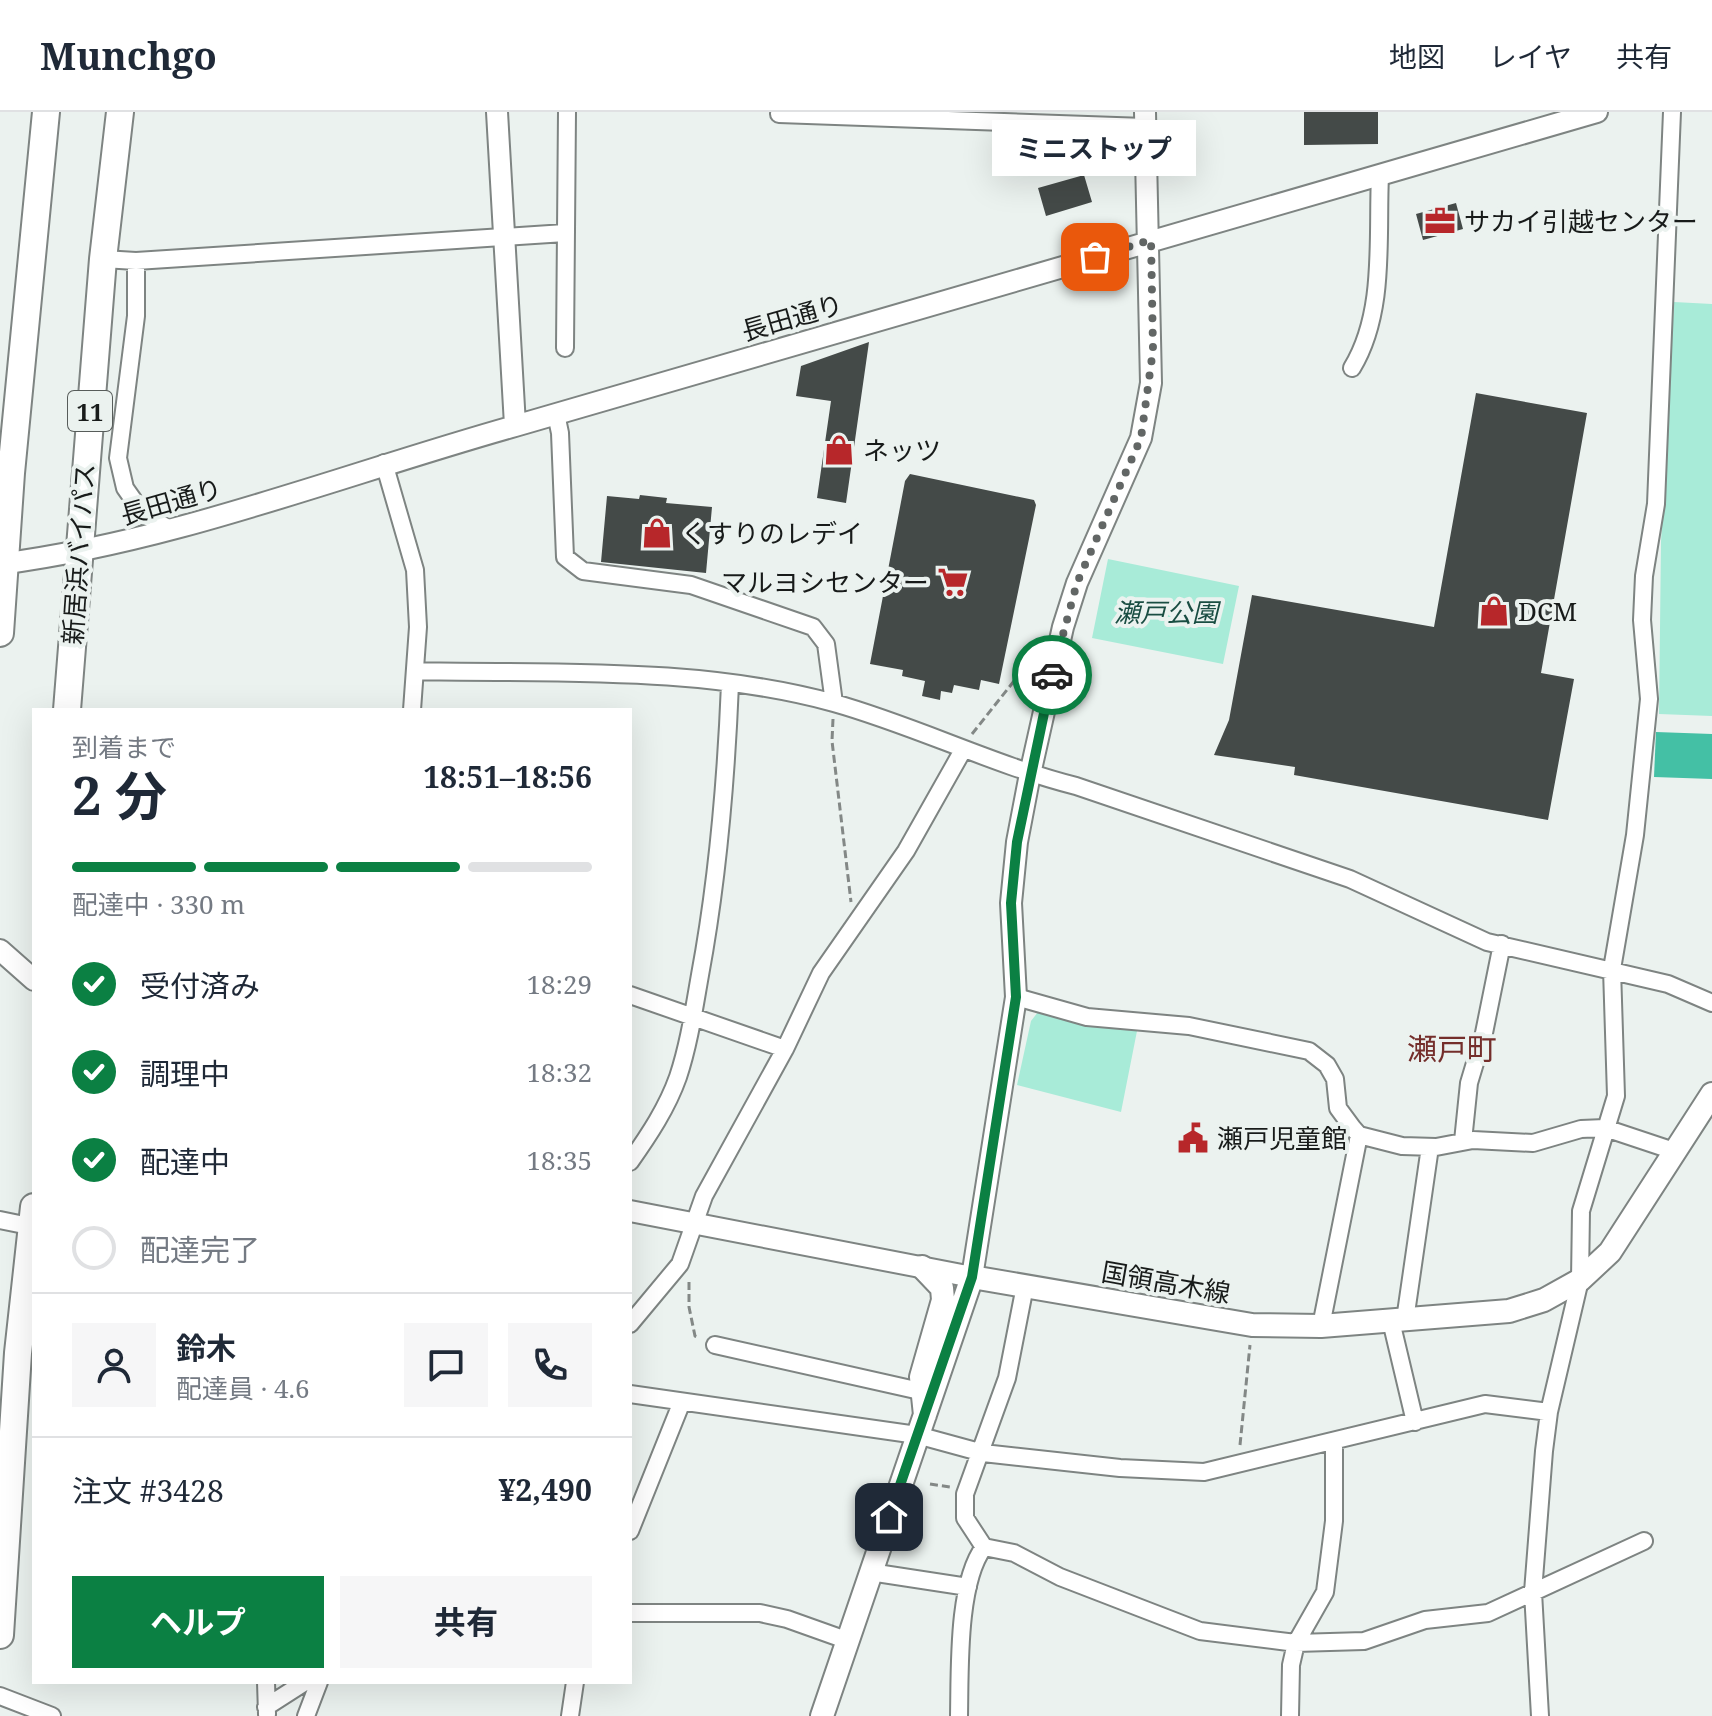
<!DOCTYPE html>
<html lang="ja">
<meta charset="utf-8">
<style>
:root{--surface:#fff;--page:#f6f6f7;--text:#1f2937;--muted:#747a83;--line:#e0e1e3;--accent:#0b8043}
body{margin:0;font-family:"Noto Serif","Noto Sans JP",serif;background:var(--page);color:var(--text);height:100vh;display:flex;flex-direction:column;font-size:30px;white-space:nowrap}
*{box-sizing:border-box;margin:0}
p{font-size:26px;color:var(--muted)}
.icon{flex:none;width:44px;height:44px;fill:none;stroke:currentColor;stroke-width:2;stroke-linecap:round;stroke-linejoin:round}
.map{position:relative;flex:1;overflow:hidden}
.side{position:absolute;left:32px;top:596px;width:600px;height:976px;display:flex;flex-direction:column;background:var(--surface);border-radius:0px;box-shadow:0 8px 32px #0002}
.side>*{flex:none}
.pin{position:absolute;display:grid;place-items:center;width:68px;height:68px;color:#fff;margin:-34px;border-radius:16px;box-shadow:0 4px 12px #0006}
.courier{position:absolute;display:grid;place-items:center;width:80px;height:80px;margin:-40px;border:6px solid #0b8043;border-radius:50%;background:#fff;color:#222;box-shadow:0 2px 10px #0007}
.bubble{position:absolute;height:56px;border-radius:0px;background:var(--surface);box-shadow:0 8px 32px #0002;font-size:26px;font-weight:700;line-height:56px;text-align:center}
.head em{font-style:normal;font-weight:700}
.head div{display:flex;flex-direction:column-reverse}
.head{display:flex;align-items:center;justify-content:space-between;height:136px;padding:0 40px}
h1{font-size:52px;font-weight:700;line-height:60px}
.bar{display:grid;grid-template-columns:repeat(4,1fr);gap:12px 8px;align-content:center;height:96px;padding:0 40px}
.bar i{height:10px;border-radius:6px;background:var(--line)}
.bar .current{background:var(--accent)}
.bar p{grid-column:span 4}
.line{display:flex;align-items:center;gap:20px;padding:0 40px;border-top:2px solid var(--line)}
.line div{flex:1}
.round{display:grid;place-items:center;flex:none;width:84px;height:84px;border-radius:0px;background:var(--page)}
ol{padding:0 40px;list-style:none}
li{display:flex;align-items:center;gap:24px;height:88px}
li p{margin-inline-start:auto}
li .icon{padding:8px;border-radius:50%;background:var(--accent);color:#fff;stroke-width:4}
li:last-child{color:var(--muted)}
li i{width:44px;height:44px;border:4px solid var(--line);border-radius:50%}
.action{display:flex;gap:16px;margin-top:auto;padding:16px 40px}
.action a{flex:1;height:92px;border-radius:0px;background:var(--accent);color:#fff;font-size:32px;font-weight:700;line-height:92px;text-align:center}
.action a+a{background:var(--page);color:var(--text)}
header{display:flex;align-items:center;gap:48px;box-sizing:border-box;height:112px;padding:0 40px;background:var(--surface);border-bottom:2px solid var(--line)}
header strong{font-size:38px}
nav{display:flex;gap:44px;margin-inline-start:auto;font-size:28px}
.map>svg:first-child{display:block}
.green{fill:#a8ebd8}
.water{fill:#44c0a5}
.building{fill:#444a48}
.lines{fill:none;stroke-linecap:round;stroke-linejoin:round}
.minor-casing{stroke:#7e8482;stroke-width:20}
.tertiary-casing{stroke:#7e8482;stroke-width:24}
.secondary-casing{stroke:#7e8482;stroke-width:26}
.trunk-casing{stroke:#7e8482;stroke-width:30}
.path{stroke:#838886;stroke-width:3;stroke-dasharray:8 4;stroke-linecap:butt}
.minor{stroke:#fff;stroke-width:16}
.tertiary{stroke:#fff;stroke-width:20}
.secondary{stroke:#fff;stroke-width:22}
.trunk{stroke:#fff;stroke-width:26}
.done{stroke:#626665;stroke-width:8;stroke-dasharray:0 14.4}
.route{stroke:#0b8043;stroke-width:10}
.labels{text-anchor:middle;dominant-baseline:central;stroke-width:8;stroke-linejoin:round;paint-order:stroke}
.shield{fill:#ebf2ef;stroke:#575c5a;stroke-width:2}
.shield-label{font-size:24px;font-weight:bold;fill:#181b1a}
.poi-label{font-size:26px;fill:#181b1a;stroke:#ebf2ef;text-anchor:start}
.street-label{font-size:26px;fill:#181b1a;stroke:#ebf2ef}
.park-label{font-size:26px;font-style:italic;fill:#194d42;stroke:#ebf2ef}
.quarter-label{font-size:30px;fill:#742e2b;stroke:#ebf2ef}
</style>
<header>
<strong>Munchgo</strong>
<nav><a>地図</a><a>レイヤ</a><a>共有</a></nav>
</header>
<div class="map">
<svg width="1712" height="1604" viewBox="0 0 1712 1604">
<rect width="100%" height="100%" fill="#ebf2ef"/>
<path class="green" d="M 1674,190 L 1712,192 L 1712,604 L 1659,602 L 1661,430 Z
M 1108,447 L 1239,474 L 1223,552 L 1092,526 Z
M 1038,900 L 1137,919 L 1121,1000 L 1017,973 L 1031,909 Z"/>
<path class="water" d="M 1656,620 L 1712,622 L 1712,667 L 1654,665 Z"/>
<path class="building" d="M 1304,0 L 1378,0 L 1378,32 L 1304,33 Z
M 1084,63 L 1092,90 L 1046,104 L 1038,76 Z
M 1456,91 L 1463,117 L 1423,128 L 1416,102 Z
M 869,230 L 846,391 L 817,386 L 831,289 L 796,284 L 801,254 Z
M 1476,281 L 1587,301 L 1541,561 L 1574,567 L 1548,708 L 1294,663 L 1295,655 L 1214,643 L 1229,608 L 1252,483 L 1434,515 Z
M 910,362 L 1034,388 L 1036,393 L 999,572 L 981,568 L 979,578 L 954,573 L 952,581 L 941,579 L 940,588 L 922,584 L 925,569 L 902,564 L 903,558 L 870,552 L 905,369 Z
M 640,383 L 667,386 L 666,391 L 712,395 L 706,461 L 601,450 L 607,384 L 639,387 Z"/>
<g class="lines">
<g class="minor-casing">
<path id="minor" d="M 779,2 L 1145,15
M 103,147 L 136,149 L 565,121
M 136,149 L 136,204 L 118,346 L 125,376 L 144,403 L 172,418
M 565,236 L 567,0
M 1352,256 C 1386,200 1377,126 1380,63
M 556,302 L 560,321 L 565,445 L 583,459 L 691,473 L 813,515 L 826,532 L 834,591
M 384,351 L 415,458 L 418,515 L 412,598
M 415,559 C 554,562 699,554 834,591 C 916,614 993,653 1076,674 L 1350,767 L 1487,830 L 1668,872 L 1712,891
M 630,883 L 785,937
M 1016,885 L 1087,905 L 1189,914 L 1309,939 L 1327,953 L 1335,967 L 1338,996 L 1352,1015 L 1359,1023 L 1402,1034 L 1436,1035 L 1473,1028 L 1533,1031 L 1581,1017 L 1605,1016 L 1677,1040
M 1463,1029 L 1469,971 L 1484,921 L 1502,832
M 630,1050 C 649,1023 667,996 678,965 C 689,932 694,897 700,863 C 718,766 726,671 730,572
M 0,1108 L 34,1115
M 1405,1208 L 1430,1035
M 1391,1209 L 1415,1310
M 630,1212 L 680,1152 L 704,1084 L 785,937 L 821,861 L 906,739 L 963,638
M 1321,1214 L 1359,1023
M 715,1233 L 920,1279
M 630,1282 L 917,1323 L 983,1341 L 1120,1356 L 1204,1360 L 1485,1292 L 1549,1300
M 630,1419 L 681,1292
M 984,1435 L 1014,1441 L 1060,1465 L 1200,1519 L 1296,1531 L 1364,1529 L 1425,1508 L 1488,1501 L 1644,1429
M 870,1460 L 968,1475
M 630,1501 L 760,1501 L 787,1507 L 846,1528
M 266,1570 L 267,1602
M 0,1584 L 52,1604
M 266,1595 L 305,1570
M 306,1604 L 319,1570
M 570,1604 L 575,1570
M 959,1604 C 960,1558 957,1471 984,1435 L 965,1406 L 965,1382 L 1007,1266 L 1025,1174
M 1290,1604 L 1291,1553 L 1296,1531 L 1325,1480 L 1334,1409 L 1334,1330
M 1540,1604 L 1533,1480 L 1544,1339 L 1549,1300 L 1580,1168 L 1581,1099 L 1616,984 L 1612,857 L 1635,723 L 1649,587 L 1642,508 L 1644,464 L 1656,392 L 1672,0"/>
</g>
<g class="tertiary-casing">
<path id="tertiary" d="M 497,0 L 515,313
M 0,452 C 176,429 344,362 515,314 C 876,212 1236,104 1597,0
M 0,838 L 34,868
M 630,1099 L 972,1165 L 1016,885 L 1011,791 L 1017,730 L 1030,662 L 1063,515 L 1077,471 L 1141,326 L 1151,271 L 1145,0"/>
</g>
<g class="secondary-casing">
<path id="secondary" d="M 922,1155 L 942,1176 L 943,1188 L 921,1265 L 925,1303
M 822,1604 L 972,1165 L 1252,1213 L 1321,1214 L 1509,1199 L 1544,1188 L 1580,1168 L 1610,1140 L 1712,982"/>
</g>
<g class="trunk-casing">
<path id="trunk" d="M 0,521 L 11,361 L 46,0
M 67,598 L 103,147 L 120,0
M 0,1523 L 18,1241 L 34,1095"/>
</g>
<path class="path" d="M 833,607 L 832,629 L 851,790
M 972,622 L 1037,540
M 689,1170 L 689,1195 L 695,1224 L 700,1226
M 1240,1333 L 1250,1233
M 930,1372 L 950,1375"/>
<use href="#minor" class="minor"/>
<use href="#tertiary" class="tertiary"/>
<use href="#secondary" class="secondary"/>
<use href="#trunk" class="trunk"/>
</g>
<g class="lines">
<path class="done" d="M 1052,563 L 1077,471 L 1141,326 L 1153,238 L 1151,128 L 1095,145"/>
<path class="route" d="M 889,1405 L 972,1165 L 1016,885 L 1011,791 L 1017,730 L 1052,563"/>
</g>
<defs>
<g id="office-bare" transform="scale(2.4)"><path d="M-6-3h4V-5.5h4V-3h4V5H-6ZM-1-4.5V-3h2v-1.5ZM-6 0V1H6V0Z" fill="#b7272a" stroke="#ebf2ef" stroke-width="2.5" paint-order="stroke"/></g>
<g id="shop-bare" transform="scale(2.4)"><path d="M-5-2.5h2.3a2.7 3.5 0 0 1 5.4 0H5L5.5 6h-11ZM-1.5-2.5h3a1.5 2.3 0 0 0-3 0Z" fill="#b7272a" stroke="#ebf2ef" stroke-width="2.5" paint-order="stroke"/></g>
<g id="supermarket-bare" transform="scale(2.4)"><path d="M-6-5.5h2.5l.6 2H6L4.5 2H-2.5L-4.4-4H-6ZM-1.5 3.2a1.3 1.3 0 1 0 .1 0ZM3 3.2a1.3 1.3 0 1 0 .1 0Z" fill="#b7272a" stroke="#ebf2ef" stroke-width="2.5" paint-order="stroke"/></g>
<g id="civic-bare" transform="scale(2.4)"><path d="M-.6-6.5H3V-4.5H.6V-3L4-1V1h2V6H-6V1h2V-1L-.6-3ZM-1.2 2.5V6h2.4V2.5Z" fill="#b7272a" stroke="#ebf2ef" stroke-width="2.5" paint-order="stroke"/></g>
</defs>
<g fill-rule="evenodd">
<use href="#office-bare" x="1440" y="109"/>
<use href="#shop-bare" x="839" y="338"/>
<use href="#shop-bare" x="657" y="421"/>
<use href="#supermarket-bare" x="953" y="470"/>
<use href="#shop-bare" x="1494" y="499"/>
<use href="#civic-bare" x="1193" y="1026"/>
</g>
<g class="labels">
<rect class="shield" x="68" y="279" width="44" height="40" rx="6"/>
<g class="shield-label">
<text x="90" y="299">11</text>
</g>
<g class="poi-label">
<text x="1464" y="109">サカイ引越センター</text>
<text x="863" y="338">ネッツ</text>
<text x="681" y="421">くすりのレデイ</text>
<text x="929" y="470" text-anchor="end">マルヨシセンター</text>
<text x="1518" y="499">DCM</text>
<text x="1217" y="1026">瀬戸児童館</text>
</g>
<g class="street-label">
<text transform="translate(792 205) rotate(-16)">長田通り</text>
<text transform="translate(171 389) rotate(-16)">長田通り</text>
<text transform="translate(78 442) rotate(-86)">新居浜バイパス</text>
<text transform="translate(1166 1170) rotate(10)">国領高木線</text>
</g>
<g class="park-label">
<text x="1166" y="500">瀬戸公園</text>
</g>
<g class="quarter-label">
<text x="1452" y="936">瀬戸町</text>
</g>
</g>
</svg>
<div class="pin" style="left:1095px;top:145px;background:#ea580c"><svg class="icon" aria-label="bag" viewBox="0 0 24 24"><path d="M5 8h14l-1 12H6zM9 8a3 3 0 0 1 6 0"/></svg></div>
<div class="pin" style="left:889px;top:1405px;background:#1f2937"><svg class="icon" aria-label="home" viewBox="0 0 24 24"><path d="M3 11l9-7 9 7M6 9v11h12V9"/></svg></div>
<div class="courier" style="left:1052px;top:563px"><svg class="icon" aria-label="car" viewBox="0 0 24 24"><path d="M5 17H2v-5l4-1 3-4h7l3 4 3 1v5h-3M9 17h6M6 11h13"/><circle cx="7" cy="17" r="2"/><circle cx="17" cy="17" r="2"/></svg></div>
<div class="bubble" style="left:992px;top:8px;width:204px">ミニストップ</div>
<section class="side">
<div class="head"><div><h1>2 分</h1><p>到着まで</p></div><em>18:51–18:56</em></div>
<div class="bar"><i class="current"></i><i class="current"></i><i class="current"></i><i></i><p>配達中 · 330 m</p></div>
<ol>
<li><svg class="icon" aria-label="check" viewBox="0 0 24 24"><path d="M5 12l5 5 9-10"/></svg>受付済み<p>18:29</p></li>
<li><svg class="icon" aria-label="check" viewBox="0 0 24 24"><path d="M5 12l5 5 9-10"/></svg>調理中<p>18:32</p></li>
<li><svg class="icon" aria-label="check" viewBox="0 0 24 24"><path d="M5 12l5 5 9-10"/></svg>配達中<p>18:35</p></li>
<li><i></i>配達完了</li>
</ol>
<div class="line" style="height:144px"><a class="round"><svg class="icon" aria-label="person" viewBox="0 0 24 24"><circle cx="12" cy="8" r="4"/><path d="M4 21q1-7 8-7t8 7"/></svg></a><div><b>鈴木</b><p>配達員 · 4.6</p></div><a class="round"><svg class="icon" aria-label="chat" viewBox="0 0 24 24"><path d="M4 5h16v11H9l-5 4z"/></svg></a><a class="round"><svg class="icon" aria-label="phone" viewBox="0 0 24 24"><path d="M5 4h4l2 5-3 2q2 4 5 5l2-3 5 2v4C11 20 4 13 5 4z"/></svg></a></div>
<div class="line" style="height:104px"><div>注文 #3428</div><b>¥2,490</b></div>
<div class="action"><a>ヘルプ</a><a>共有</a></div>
</section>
</div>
